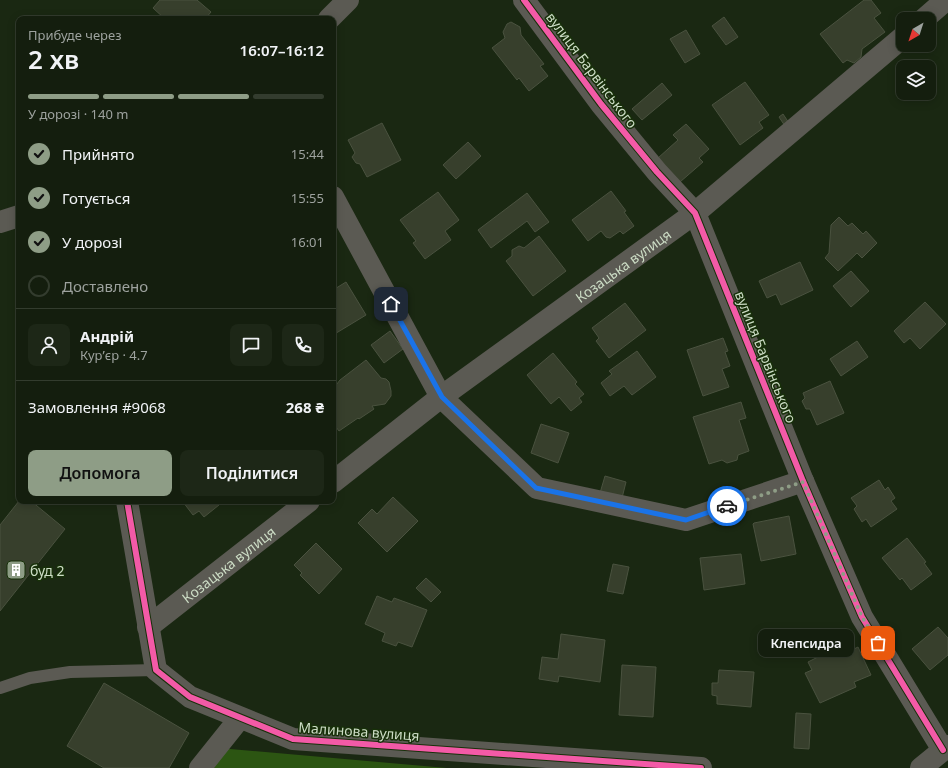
<!DOCTYPE html>
<html lang="uk">
<meta charset="utf-8">
<style>
:root{--surface:#141e0e;--page:#1d2717;--text:#f1f3f6;--muted:#9da29e;--line:#333c2e;--accent:#8e9d86}
body{margin:0;font-family:"Noto Sans",sans-serif;background:var(--page);color:var(--text);height:100vh;display:flex;flex-direction:column;font-size:15px;white-space:nowrap}
*{box-sizing:border-box;margin:0}
p{font-size:13px;color:var(--muted)}
.icon{flex:none;width:22px;height:22px;fill:none;stroke:currentColor;stroke-width:2;stroke-linecap:round;stroke-linejoin:round}
.map{position:relative;flex:1;overflow:hidden}
.drawer{position:absolute;left:16px;top:16px;width:320px;height:488px;display:flex;flex-direction:column;background:var(--surface);border-radius:8px;box-shadow:0 2px 10px #0003,0 0 0 1px var(--line)}
.drawer>*{flex:none}
.needle{width:26px;rotate:219deg}
.buttons{position:absolute;left:896px;top:12px;display:grid;gap:8px}
.buttons a{display:grid;place-items:center;width:40px;height:40px;border-radius:8px;background:var(--surface);box-shadow:0 2px 10px #0003,0 0 0 1px var(--line);font-size:20px}
.pin{position:absolute;display:grid;place-items:center;width:34px;height:34px;color:#fff;margin:-17px;border-radius:8px;box-shadow:0 2px 6px #0006}
.courier{position:absolute;display:grid;place-items:center;width:40px;height:40px;margin:-20px;border:3px solid #1a73e8;border-radius:50%;background:#fff;color:#222;box-shadow:0 1px 5px #0007}
.bubble{position:absolute;height:28px;border-radius:8px;background:var(--surface);box-shadow:0 2px 10px #0003,0 0 0 1px var(--line);font-size:13px;font-weight:600;line-height:28px;text-align:center}
.overview em{font-style:normal;font-weight:600}
.overview div{display:flex;flex-direction:column-reverse}
.overview{display:flex;align-items:center;justify-content:space-between;height:68px;padding:0 12px}
h1{font-size:26px;font-weight:600;line-height:30px}
.bar{display:grid;grid-template-columns:repeat(4,1fr);gap:6px 4px;align-content:center;height:48px;padding:0 12px}
.bar i{height:5px;border-radius:3px;background:var(--line)}
.bar .selected{background:var(--accent)}
.bar p{grid-column:span 4}
.line{display:flex;align-items:center;gap:10px;padding:0 12px;border-top:1px solid var(--line)}
.line div{flex:1}
.round{display:grid;place-items:center;flex:none;width:42px;height:42px;border-radius:8px;background:var(--page)}
ol{padding:0 12px;list-style:none}
li{display:flex;align-items:center;gap:12px;height:44px}
li p{margin-inline-start:auto}
li .icon{padding:4px;border-radius:50%;background:var(--accent);color:#111;stroke-width:4}
li:last-child{color:var(--muted)}
li i{width:22px;height:22px;border:2px solid var(--line);border-radius:50%}
.cta{display:flex;gap:8px;margin-top:auto;padding:8px 12px}
.cta a{flex:1;height:46px;border-radius:8px;background:var(--accent);color:#111;font-size:16px;font-weight:600;line-height:46px;text-align:center}
.cta a+a{background:var(--page);color:var(--text)}
.map>svg:first-child{display:block}
.green{fill:#2c5512}
.building{fill:#373f2c;stroke:#4a523f}
.lines{fill:none;stroke-linecap:round;stroke-linejoin:round}
.service{stroke:#5b5a53;stroke-width:12}
.minor{stroke:#5b5a53;stroke-width:22}
.cycleway-casing{stroke:#18300a;stroke-width:8}
.cycleway{stroke:#f35aa7;stroke-width:6}
.done{stroke:#8e9d86;stroke-width:4;stroke-dasharray:0 7.2}
.route{stroke:#1a73e8;stroke-width:5}
.labels{text-anchor:middle;dominant-baseline:central;stroke-width:3;stroke-linejoin:round;paint-order:stroke}
.street-label{font-size:14px;fill:#ccdcc5;stroke:#18300a}
.poi-label{font-size:14px;fill:#ccdcc5;stroke:#18300a;text-anchor:start}
</style>
<div class="map">
<svg width="948" height="768" viewBox="0 0 948 768">
<rect width="100%" height="100%" fill="#1a2812"/>
<path class="green" d="M 207,747 L 447,768 L 191,768 Z"/>
<path class="building" d="M 160,0 L 197,0 L 211,12 L 205,19 L 165,19 L 153,8 Z
M 864,0 L 871,0 L 881,13 L 874,18 L 885,32 L 862,49 L 861,57 L 854,63 L 847,60 L 843,63 L 820,34 Z
M 724,17 L 738,37 L 726,45 L 712,26 Z
M 511,22 L 520,27 L 521,35 L 544,64 L 540,66 L 548,76 L 529,91 L 519,78 L 517,80 L 492,48 L 505,38 L 503,32 L 507,24 Z
M 686,30 L 700,54 L 685,63 L 670,39 Z
M 745,82 L 769,115 L 759,122 L 763,128 L 740,145 L 712,105 Z
M 662,83 L 672,95 L 642,120 L 632,109 Z
M 783,114 L 791,126 L 787,129 L 779,117 Z
M 382,123 L 401,160 L 367,177 L 360,164 L 356,163 L 352,157 L 355,153 L 348,140 Z
M 686,124 L 709,149 L 699,158 L 703,162 L 680,182 L 658,158 L 678,140 L 673,135 Z
M 468,142 L 481,156 L 456,179 L 443,165 Z
M 611,191 L 626,211 L 624,212 L 634,226 L 623,234 L 620,231 L 610,238 L 606,237 L 601,231 L 588,241 L 572,220 Z
M 438,192 L 459,220 L 445,231 L 451,240 L 425,259 L 413,243 L 416,241 L 400,220 Z
M 527,193 L 549,222 L 535,232 L 527,221 L 491,248 L 478,230 Z
M 839,217 L 848,226 L 852,223 L 863,234 L 866,231 L 877,243 L 862,258 L 857,253 L 838,271 L 825,258 L 829,253 L 831,225 Z
M 539,236 L 566,271 L 533,296 L 506,261 L 512,256 L 512,250 L 519,246 L 524,248 Z
M 800,262 L 813,290 L 781,305 L 776,294 L 767,298 L 759,281 Z
M 851,271 L 869,291 L 851,307 L 833,286 Z
M 346,282 L 366,315 L 333,335 L 333,290 Z
M 925,302 L 946,324 L 920,349 L 910,338 L 904,343 L 894,331 Z
M 625,303 L 646,330 L 609,358 L 596,341 L 599,338 L 592,328 Z
M 390,331 L 403,349 L 384,363 L 371,345 Z
M 723,338 L 728,351 L 725,352 L 730,366 L 722,369 L 729,387 L 703,396 L 687,350 Z
M 857,341 L 868,357 L 841,376 L 830,359 Z
M 637,351 L 656,377 L 632,395 L 624,386 L 610,396 L 601,383 L 612,374 L 609,371 Z
M 553,353 L 577,382 L 575,384 L 584,394 L 579,398 L 582,402 L 571,411 L 559,397 L 551,404 L 527,375 Z
M 366,360 L 381,378 L 386,379 L 389,382 L 391,391 L 391,396 L 385,404 L 372,406 L 374,409 L 359,419 L 358,418 L 339,431 L 333,423 L 333,389 L 340,380 Z
M 830,381 L 844,413 L 817,425 L 810,409 L 806,409 L 802,401 L 805,398 L 803,393 Z
M 741,402 L 746,418 L 739,420 L 749,451 L 738,455 L 737,460 L 727,463 L 722,460 L 709,464 L 693,417 Z
M 541,424 L 569,433 L 558,463 L 531,453 Z
M 605,476 L 626,482 L 622,498 L 600,493 Z
M 879,480 L 885,490 L 888,487 L 895,498 L 891,501 L 897,509 L 871,527 L 866,519 L 862,522 L 854,509 L 857,506 L 851,498 Z
M 393,497 L 418,521 L 387,552 L 358,523 L 372,509 L 377,514 Z
M 19,501 L 31,501 L 65,529 L 0,611 L 0,525 Z
M 185,501 L 216,501 L 219,505 L 204,517 L 199,511 L 193,515 L 183,502 Z
M 789,516 L 796,554 L 761,561 L 753,524 L 754,523 Z
M 907,538 L 926,562 L 924,563 L 932,574 L 911,590 L 902,578 L 900,580 L 882,558 Z
M 316,543 L 342,569 L 319,594 L 300,575 L 302,573 L 294,565 Z
M 741,554 L 745,584 L 704,590 L 700,558 Z
M 613,564 L 629,567 L 623,594 L 607,591 Z
M 426,578 L 441,592 L 431,602 L 416,588 Z
M 377,596 L 392,602 L 394,598 L 427,610 L 412,647 L 398,642 L 396,646 L 382,641 L 385,633 L 365,624 Z
M 938,627 L 948,638 L 948,655 L 930,670 L 912,649 Z
M 844,632 L 851,647 L 854,649 L 858,647 L 871,675 L 854,682 L 856,687 L 820,703 L 805,673 L 812,670 L 808,662 L 822,655 L 817,644 Z
M 561,634 L 605,640 L 600,682 L 559,676 L 558,682 L 539,679 L 542,657 L 558,659 Z
M 622,665 L 656,667 L 653,717 L 619,715 Z
M 719,670 L 754,672 L 751,707 L 717,704 L 717,696 L 712,695 L 712,683 L 718,683 Z
M 104,683 L 189,733 L 169,768 L 104,768 L 67,746 Z
M 796,713 L 811,714 L 809,749 L 794,748 Z"/>
<g class="lines">
<path class="service" d="M 0,688 L 30,678 L 70,672 L 156,670"/>
<g class="minor">
<path d="M 524,0 L 601,104 L 657,172 L 695,213 L 803,481 L 862,617 L 943,750"/>
<path d="M 329,19 L 348,0"/>
<path d="M 924,19 L 946,0"/>
<path d="M 333,197 L 441,397 L 537,488 L 686,520 L 803,481"/>
<path d="M 0,222 L 19,216"/>
<path id="s1" d="M 333,482 L 441,397 L 695,213 L 903,37"/>
<path d="M 127,501 L 156,670 L 190,697 L 293,739 L 701,768"/>
<path id="s2" d="M 148,627 L 309,501"/>
<path d="M 200,768 L 240,718"/>
<path d="M 921,768 L 948,746"/>
</g>
<g class="cycleway-casing">
<path id="cycleway" d="M 524,0 L 601,104 L 657,172 L 695,213 L 803,481 L 862,617 L 943,750
M 127,501 L 156,670 L 190,697 L 293,739 L 701,768"/>
</g>
<use href="#cycleway" class="cycleway"/>
</g>
<g class="lines">
<path class="done" d="M 727,506 L 803,482 L 862,617 L 878,643"/>
<path class="route" d="M 391,304 L 442,397 L 536,488 L 686,520 L 727,506"/>
</g>
<defs>
<g id="building-square" transform="scale(1)"><rect x="-9" y="-9" width="18" height="18" rx="4" fill="#8e9d86" stroke="#18300a"/><path d="M-4-6H4V6H1V3H-1V6H-4ZM-2.5-4.3h1.7v1.8h-1.7ZM.8-4.3h1.7v1.8H.8ZM-2.5-1h1.7V.8h-1.7ZM.8-1h1.7V.8H.8Z" fill="#fff"/></g>
</defs>
<g fill-rule="evenodd">
<use href="#building-square" x="16" y="570"/>
</g>
<g class="labels">
<g class="street-label">
<text transform="translate(592 70) rotate(53)">вулиця Барвінського</text>
<text stroke="none"><textPath href="#s1" startOffset="362">Козацька вулиця</textPath></text>
<text transform="translate(766 357) rotate(68)">вулиця Барвінського</text>
<text stroke="none"><textPath href="#s2" startOffset="102">Козацька вулиця</textPath></text>
<text transform="translate(359 731) rotate(4)">Малинова вулиця</text>
</g>
<g class="poi-label">
<text x="30" y="570">буд 2</text>
</g>
</g>
</svg>
<div class="buttons">
<a><svg class="needle" viewBox="-14 -14 28 28"><path d="M0-13l5 13h-10z" fill="#e53935"/><path d="M0 13l5-13h-10z" fill="#9da29e"/></svg></a>
<a><svg class="icon" aria-label="layers" viewBox="0 0 24 24"><path d="M12 4l9 5-9 5-9-5zM3 14l9 5 9-5"/></svg></a>
</div>
<div class="pin" style="left:878px;top:643px;background:#ea580c"><svg class="icon" aria-label="bag" viewBox="0 0 24 24"><path d="M5 8h14l-1 12H6zM9 8a3 3 0 0 1 6 0"/></svg></div>
<div class="pin" style="left:391px;top:304px;background:#1f2937"><svg class="icon" aria-label="home" viewBox="0 0 24 24"><path d="M3 11l9-7 9 7M6 9v11h12V9"/></svg></div>
<div class="courier" style="left:727px;top:506px"><svg class="icon" aria-label="car" viewBox="0 0 24 24"><path d="M5 17H2v-5l4-1 3-4h7l3 4 3 1v5h-3M9 17h6M6 11h13"/><circle cx="7" cy="17" r="2"/><circle cx="17" cy="17" r="2"/></svg></div>
<div class="bubble" style="left:758px;top:629px;width:96px">Клепсидра</div>
<section class="drawer">
<div class="overview"><div><h1>2 хв</h1><p>Прибуде через</p></div><em>16:07–16:12</em></div>
<div class="bar"><i class="selected"></i><i class="selected"></i><i class="selected"></i><i></i><p>У дорозі · 140 m</p></div>
<ol>
<li><svg class="icon" aria-label="check" viewBox="0 0 24 24"><path d="M5 12l5 5 9-10"/></svg>Прийнято<p>15:44</p></li>
<li><svg class="icon" aria-label="check" viewBox="0 0 24 24"><path d="M5 12l5 5 9-10"/></svg>Готується<p>15:55</p></li>
<li><svg class="icon" aria-label="check" viewBox="0 0 24 24"><path d="M5 12l5 5 9-10"/></svg>У дорозі<p>16:01</p></li>
<li><i></i>Доставлено</li>
</ol>
<div class="line" style="height:72px"><a class="round"><svg class="icon" aria-label="person" viewBox="0 0 24 24"><circle cx="12" cy="8" r="4"/><path d="M4 21q1-7 8-7t8 7"/></svg></a><div><b>Андрій</b><p>Кур’єр · 4.7</p></div><a class="round"><svg class="icon" aria-label="chat" viewBox="0 0 24 24"><path d="M4 5h16v11H9l-5 4z"/></svg></a><a class="round"><svg class="icon" aria-label="phone" viewBox="0 0 24 24"><path d="M5 4h4l2 5-3 2q2 4 5 5l2-3 5 2v4C11 20 4 13 5 4z"/></svg></a></div>
<div class="line" style="height:52px"><div>Замовлення #9068</div><b>268 ₴</b></div>
<div class="cta"><a>Допомога</a><a>Поділитися</a></div>
</section>
</div>
